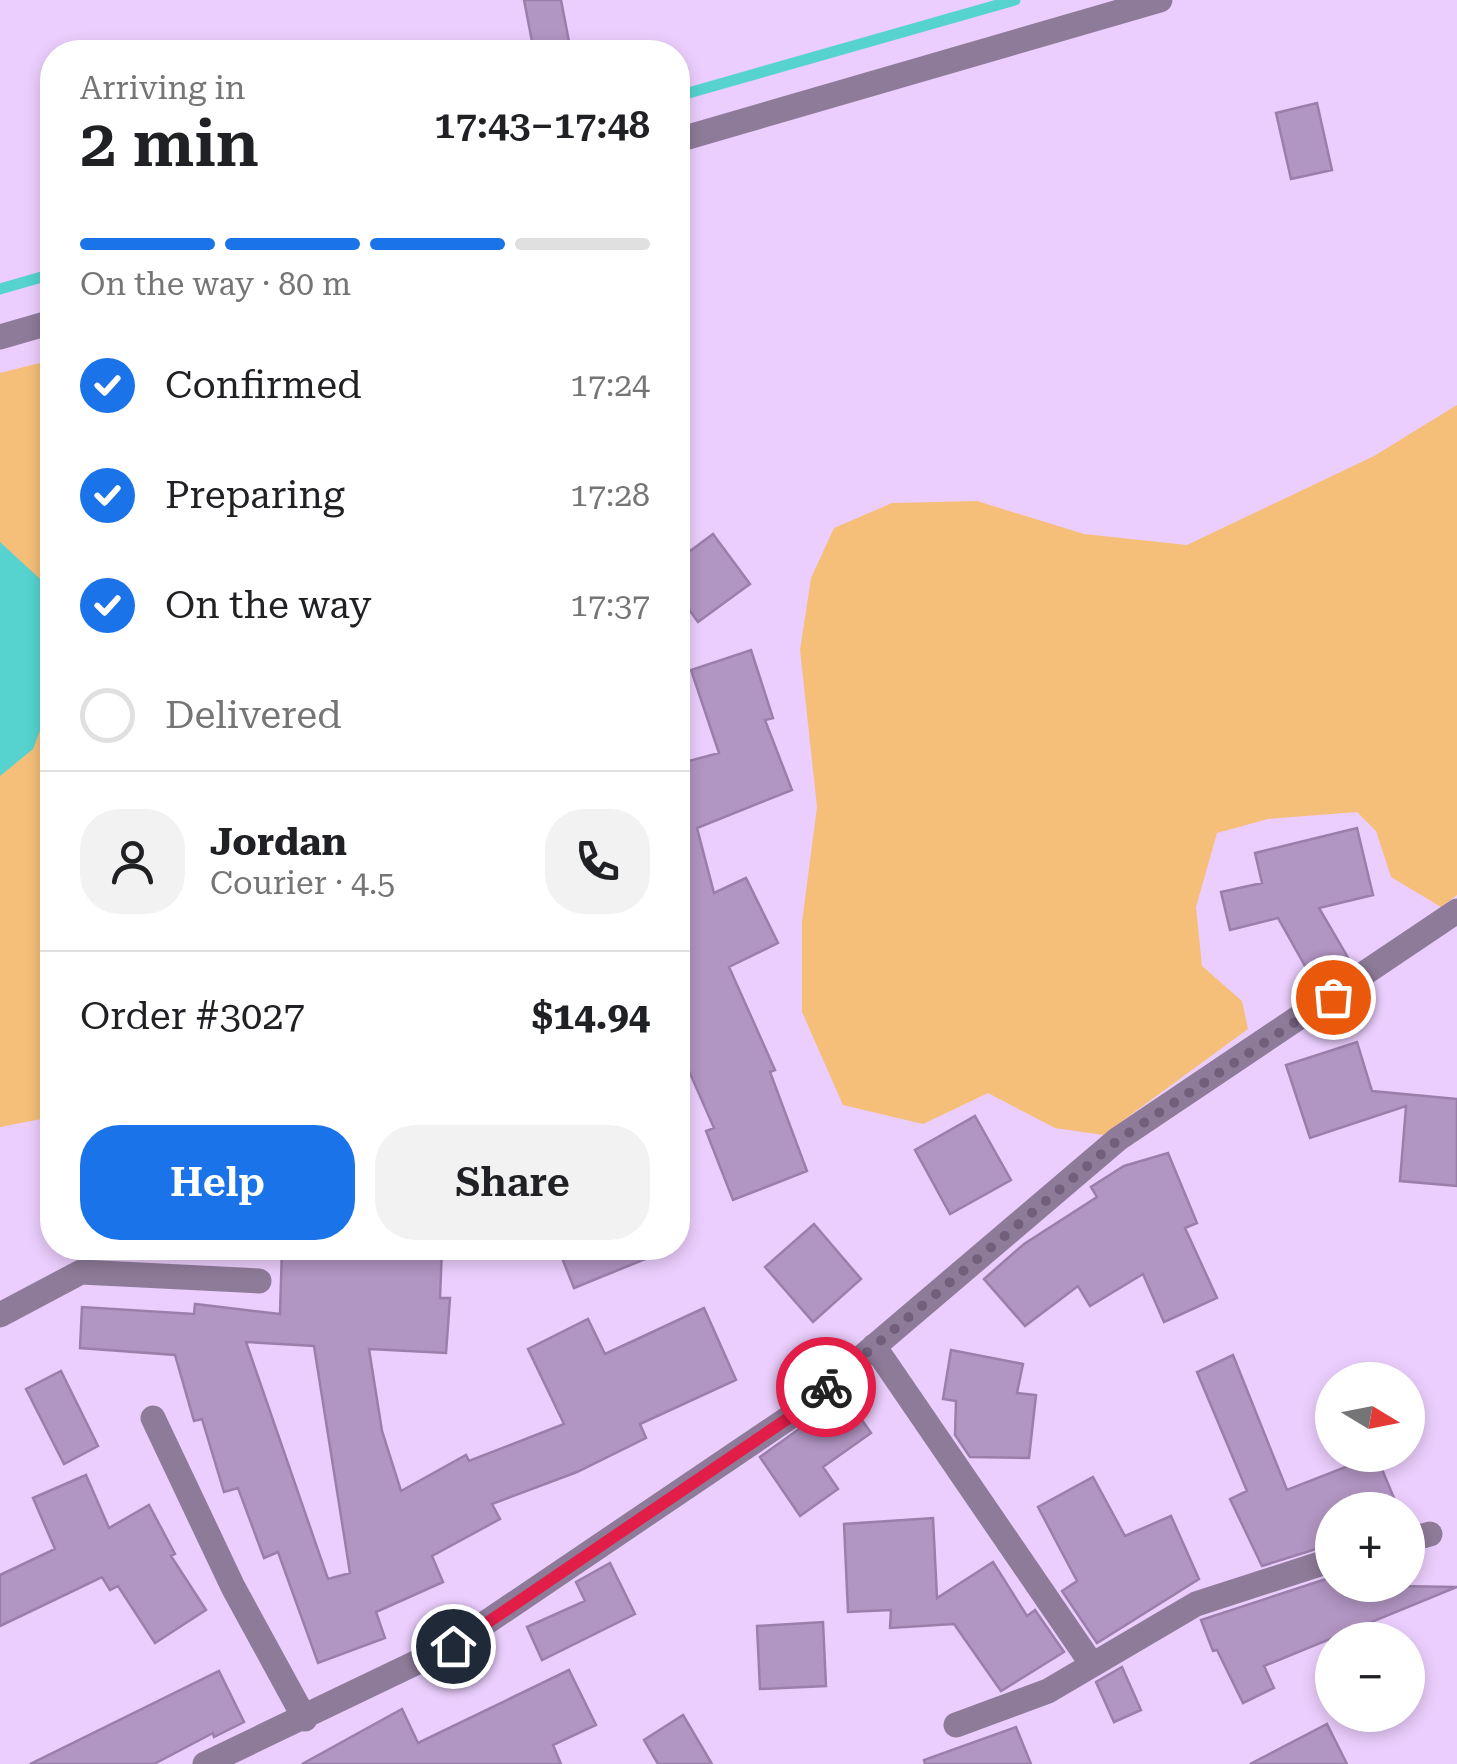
<!DOCTYPE html>
<meta charset="utf-8">
<style>
:root{--surface:#fff;--page:#f2f2f2;--text:#202124;--muted:#757577;--line:#e0e0e0;--accent:#1a73e8}
body{margin:0;font-family:"Roboto Serif",serif;background:var(--page);color:var(--text);height:100vh;display:flex;flex-direction:column;font-size:38px;white-space:nowrap}
*{box-sizing:border-box;margin:0}
p{font-size:32px;color:var(--muted)}
.icon{flex:none;width:55px;height:55px;fill:none;stroke:currentColor;stroke-width:2;stroke-linecap:round;stroke-linejoin:round}
.map{position:relative;flex:1;overflow:hidden}
.sheet{position:absolute;left:40px;top:40px;width:650px;height:1220px;display:flex;flex-direction:column;background:var(--surface);border-radius:40px;box-shadow:0 5px 15px #0003}
.sheet>*{flex:none}
.needle{width:65px;rotate:100deg}
.tools{position:absolute;left:1315px;top:1362px;display:grid;gap:20px}
.tools a{display:grid;place-items:center;width:110px;height:110px;border-radius:50%;background:var(--surface);box-shadow:0 5px 15px #0003;font-size:50px}
.pin{position:absolute;display:grid;place-items:center;width:85px;height:85px;color:#fff;margin:-42px;border:5px solid #fff;border-radius:50%;box-shadow:0 2px 10px #0007}
.courier{position:absolute;display:grid;place-items:center;width:100px;height:100px;margin:-50px;border:8px solid #e11d48;border-radius:50%;background:#fff;color:#222;box-shadow:0 2px 12px #0007}
.summary em{font-style:normal;font-weight:600}
.summary div{display:flex;flex-direction:column-reverse}
.summary{display:flex;align-items:center;justify-content:space-between;height:170px;padding:0 40px}
h1{font-size:65px;font-weight:600;line-height:75px}
.bar{display:grid;grid-template-columns:repeat(4,1fr);gap:15px 10px;align-content:center;height:120px;padding:0 40px}
.bar i{height:12px;border-radius:8px;background:var(--line)}
.bar .selected{background:var(--accent)}
.bar p{grid-column:span 4}
.line{display:flex;align-items:center;gap:25px;padding:0 40px;border-top:2px solid var(--line)}
.line div{flex:1}
.round{display:grid;place-items:center;flex:none;width:105px;height:105px;border-radius:40px;background:var(--page)}
ol{padding:0 40px;list-style:none}
li{display:flex;align-items:center;gap:30px;height:110px}
li p{margin-inline-start:auto}
li .icon{padding:10px;border-radius:50%;background:var(--accent);color:#fff;stroke-width:4}
li:last-child{color:var(--muted)}
li i{width:55px;height:55px;border:5px solid var(--line);border-radius:50%}
.action{display:flex;gap:20px;margin-top:auto;padding:20px 40px}
.action a{flex:1;height:115px;border-radius:40px;background:var(--accent);color:#fff;font-size:40px;font-weight:600;line-height:115px;text-align:center}
.action a+a{background:var(--page);color:var(--text)}
.map>svg:first-child{display:block}
.green{fill:#f5bf79}
.water{fill:#56d3cf}
.lines{fill:none;stroke-linecap:round;stroke-linejoin:round}
.stream{stroke:#56d3cf;stroke-width:11}
.building{fill:#b195c2;stroke:#9b7fab;stroke-width:2.5;fill-rule:evenodd}
.minor{stroke:#8e7b99;stroke-width:25}
.done{stroke:#715f7b;stroke-width:10;stroke-dasharray:0 18}
.route{stroke:#e11d48;stroke-width:12}
</style>
<div class="map">
<svg width="1457" height="1764" viewBox="0 0 1457 1764">
<rect width="100%" height="100%" fill="#ebcefd"/>
<path class="green" d="M 52,360 L 52,1117 L 0,1127 L 0,373 Z
M 1457,405 L 1457,895 L 1441,907 L 1391,877 L 1376,831 L 1357,812 L 1268,819 L 1217,833 L 1196,907 L 1202,966 L 1242,1001 L 1248,1029 L 1103,1135 L 1055,1128 L 988,1093 L 923,1124 L 843,1105 L 802,1012 L 802,922 L 817,807 L 800,650 L 811,578 L 834,528 L 892,503 L 977,501 L 1084,534 L 1187,545 L 1374,456 Z"/>
<path class="water" d="M 0,542 L 52,590 L 52,699 L 33,749 L 0,776 Z"/>
<g class="lines">
<path class="stream" d="M 678,96 L 1015,0
M 0,289 L 52,274"/>
</g>
<path class="building" d="M 524,0 L 561,0 L 571,52 L 534,52 Z
M 1317,103 L 1332,170 L 1291,179 L 1276,113 Z
M 713,534 L 750,584 L 698,622 L 678,594 L 678,560 Z
M 751,650 L 773,718 L 765,720 L 792,790 L 697,828 L 714,893 L 746,878 L 778,943 L 729,967 L 775,1070 L 770,1072 L 807,1171 L 733,1200 L 706,1131 L 714,1128 L 678,1046 L 678,764 L 719,753 L 691,670 Z
M 1357,828 L 1373,895 L 1319,908 L 1350,961 L 1314,982 L 1278,918 L 1230,930 L 1221,892 L 1262,883 L 1255,853 Z
M 1357,1042 L 1372,1091 L 1457,1099 L 1457,1186 L 1400,1181 L 1406,1106 L 1310,1138 L 1286,1065 Z
M 975,1116 L 1011,1180 L 950,1214 L 915,1150 Z
M 1168,1153 L 1197,1223 L 1185,1228 L 1217,1298 L 1164,1322 L 1143,1274 L 1090,1306 L 1078,1286 L 1025,1326 L 984,1279 L 1024,1244 L 1097,1197 L 1091,1187 L 1124,1166 Z
M 814,1224 L 861,1279 L 813,1322 L 765,1267 Z
M 282,1248 L 442,1248 L 440,1298 L 450,1298 L 446,1353 L 369,1349 L 382,1431 L 401,1491 L 466,1455 L 469,1461 L 564,1424 L 528,1349 L 588,1319 L 605,1354 L 704,1308 L 736,1380 L 640,1424 L 646,1438 L 577,1472 L 492,1504 L 500,1519 L 432,1556 L 443,1582 L 376,1612 L 385,1638 L 318,1663 L 278,1552 L 264,1558 L 238,1488 L 224,1492 L 202,1419 L 194,1421 L 175,1355 L 80,1348 L 82,1307 L 194,1314 L 195,1304 L 280,1314 ZM 246,1342 L 314,1346 L 350,1573 L 328,1579 Z
M 558,1248 L 670,1248 L 670,1249 L 574,1288 Z
M 951,1350 L 1023,1364 L 1017,1393 L 1036,1395 L 1029,1458 L 970,1457 L 955,1435 L 956,1401 L 943,1399 Z
M 1233,1355 L 1287,1490 L 1376,1455 L 1399,1510 L 1332,1510 L 1332,1544 L 1262,1566 L 1230,1499 L 1247,1491 L 1197,1372 Z
M 61,1371 L 98,1446 L 64,1464 L 26,1389 Z
M 845,1396 L 871,1433 L 823,1467 L 838,1489 L 800,1516 L 760,1457 Z
M 86,1475 L 109,1528 L 149,1505 L 175,1554 L 171,1556 L 206,1610 L 155,1643 L 118,1586 L 110,1590 L 102,1577 L 0,1626 L 0,1575 L 55,1549 L 33,1498 Z
M 1093,1477 L 1125,1536 L 1171,1516 L 1199,1579 L 1097,1643 L 1062,1591 L 1077,1581 L 1038,1507 Z
M 933,1518 L 937,1598 L 993,1562 L 1027,1616 L 1035,1610 L 1064,1652 L 1001,1691 L 954,1624 L 890,1628 L 891,1610 L 848,1612 L 844,1524 Z
M 610,1563 L 635,1614 L 542,1660 L 527,1627 L 585,1601 L 576,1582 Z
M 1332,1577 L 1332,1585 L 1457,1587 L 1264,1666 L 1274,1688 L 1243,1703 L 1217,1650 L 1213,1651 L 1201,1620 Z
M 823,1622 L 826,1686 L 760,1689 L 757,1626 Z
M 1122,1667 L 1141,1710 L 1114,1722 L 1096,1682 Z
M 569,1670 L 596,1725 L 553,1745 L 561,1764 L 302,1764 L 402,1709 L 418,1743 Z
M 219,1671 L 244,1722 L 214,1737 L 213,1733 L 154,1764 L 30,1764 Z
M 683,1715 L 712,1764 L 658,1764 L 644,1740 Z
M 1327,1724 L 1347,1764 L 1250,1764 Z
M 1016,1727 L 1031,1764 L 925,1764 L 924,1760 Z"/>
<g class="lines">
<path class="minor" d="M 678,140 L 1160,0
M 0,337 L 52,322
M 0,1315 L 81,1272 L 259,1281
M 874,1346 L 1091,1663
M 153,1418 L 233,1587 L 305,1719
M 1408,1540 L 1430,1534
M 956,1725 L 1048,1691 L 1196,1604 L 1332,1560
M 205,1764 L 453,1645 L 796,1413 L 1118,1139 L 1457,911"/>
</g>
<g class="lines">
<path class="done" d="M 826,1387 L 1118,1140 L 1333,997"/>
<path class="route" d="M 453,1646 L 796,1413 L 826,1387"/>
</g>
</svg>
<div class="tools">
<a><svg class="needle" viewBox="-14 -14 28 28"><path d="M0-13l5 13h-10z" fill="#e53935"/><path d="M0 13l5-13h-10z" fill="#757577"/></svg></a>
<a>+</a>
<a>−</a>
</div>
<div class="pin" style="left:1333px;top:997px;background:#ea580c"><svg class="icon" aria-label="bag" viewBox="0 0 24 24"><path d="M5 8h14l-1 12H6zM9 8a3 3 0 0 1 6 0"/></svg></div>
<div class="pin" style="left:453px;top:1646px;background:#1f2937"><svg class="icon" aria-label="home" viewBox="0 0 24 24"><path d="M3 11l9-7 9 7M6 9v11h12V9"/></svg></div>
<div class="courier" style="left:826px;top:1387px"><svg class="icon" aria-label="bike" viewBox="0 0 24 24"><circle cx="6" cy="16" r="4"/><circle cx="18" cy="16" r="4"/><path d="M6 16l4-8h5l3 8M10 8l3 8H6M13 5h3"/></svg></div>
<section class="sheet">
<div class="summary"><div><h1>2 min</h1><p>Arriving in</p></div><em>17:43–17:48</em></div>
<div class="bar"><i class="selected"></i><i class="selected"></i><i class="selected"></i><i></i><p>On the way · 80 m</p></div>
<ol>
<li><svg class="icon" aria-label="check" viewBox="0 0 24 24"><path d="M5 12l5 5 9-10"/></svg>Confirmed<p>17:24</p></li>
<li><svg class="icon" aria-label="check" viewBox="0 0 24 24"><path d="M5 12l5 5 9-10"/></svg>Preparing<p>17:28</p></li>
<li><svg class="icon" aria-label="check" viewBox="0 0 24 24"><path d="M5 12l5 5 9-10"/></svg>On the way<p>17:37</p></li>
<li><i></i>Delivered</li>
</ol>
<div class="line" style="height:180px"><a class="round"><svg class="icon" aria-label="person" viewBox="0 0 24 24"><circle cx="12" cy="8" r="4"/><path d="M4 21q1-7 8-7t8 7"/></svg></a><div><b>Jordan</b><p>Courier · 4.5</p></div><a class="round"><svg class="icon" aria-label="phone" viewBox="0 0 24 24"><path d="M5 4h4l2 5-3 2q2 4 5 5l2-3 5 2v4C11 20 4 13 5 4z"/></svg></a></div>
<div class="line" style="height:130px"><div>Order #3027</div><b>$14.94</b></div>
<div class="action"><a>Help</a><a>Share</a></div>
</section>
</div>
